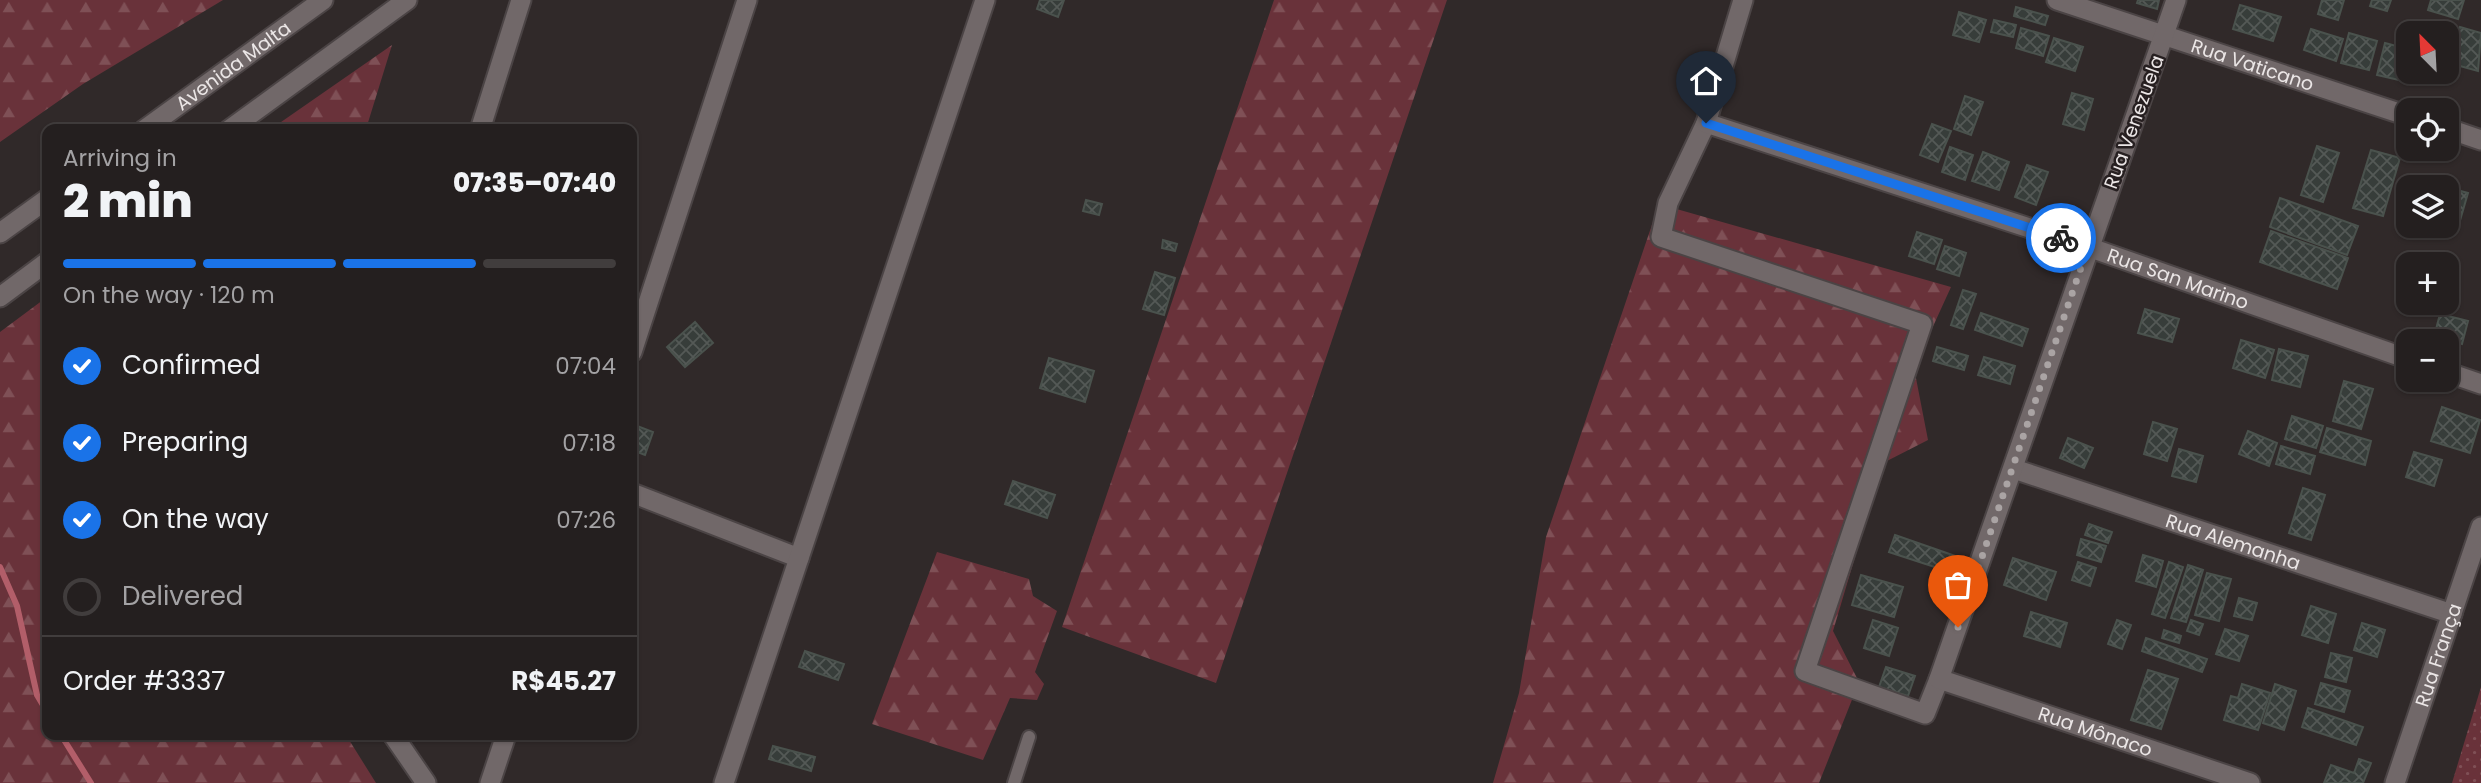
<!DOCTYPE html>
<meta charset="utf-8">
<style>
:root{--surface:#241f1f;--page:#302c2c;--text:#f1f3f6;--muted:#a3a2a4;--line:#413d3d;--accent:#1a73e8}
body{margin:0;font-family:Poppins,sans-serif;background:var(--page);color:var(--text);height:100vh;display:flex;flex-direction:column;font-size:26px;white-space:nowrap}
*{box-sizing:border-box;margin:0}
p{font-size:23px;color:var(--muted)}
.icon{flex:none;width:38px;height:38px;fill:none;stroke:currentColor;stroke-width:2;stroke-linecap:round;stroke-linejoin:round}
.map{position:relative;flex:1;overflow:hidden}
.side{position:absolute;left:42px;top:124px;width:595px;height:616px;display:flex;flex-direction:column;background:var(--surface);border-radius:14px;box-shadow:0 2px 5px #0004,0 0 0 2px var(--line)}
.side>*{flex:none}
.needle{width:46px;rotate:336deg}
.controls{position:absolute;left:2396px;top:21px;display:grid;gap:14px}
.controls a{display:grid;place-items:center;width:63px;height:63px;border-radius:14px;background:var(--surface);box-shadow:0 2px 5px #0004,0 0 0 2px var(--line);font-size:35px}
.pin{position:absolute;display:grid;place-items:center;width:60px;height:60px;color:#fff;margin:-72px -30px;border-radius:50% 50% 50% 0;rotate:-45deg;box-shadow:0 0 7px #0007}
.pin .icon{rotate:45deg}
.courier{position:absolute;display:grid;place-items:center;width:70px;height:70px;margin:-35px;border:5px solid #1a73e8;border-radius:50%;background:#fff;color:#222;box-shadow:0 2px 9px #0007}
.overview em{font-style:normal;font-weight:800}
.overview div{display:flex;flex-direction:column-reverse}
.overview{display:flex;align-items:center;justify-content:space-between;height:119px;padding:0 21px}
h1{font-size:46px;font-weight:800;line-height:52px}
.bar{display:grid;grid-template-columns:repeat(4,1fr);gap:10px 7px;align-content:center;height:84px;padding:0 21px}
.bar i{height:9px;border-radius:5px;background:var(--line)}
.bar .on{background:var(--accent)}
.bar p{grid-column:span 4}
.line{display:flex;align-items:center;gap:18px;padding:0 21px;border-top:2px solid var(--line)}
.line div{flex:1}
ol{padding:0 21px;list-style:none}
li{display:flex;align-items:center;gap:21px;height:77px}
li p{margin-inline-start:auto}
li .icon{padding:7px;border-radius:50%;background:var(--accent);color:#fff;stroke-width:4}
li:last-child{color:var(--muted)}
li i{width:38px;height:38px;border:4px solid var(--line);border-radius:50%}
.map>svg:first-child{display:block}
.forest{fill:url(#forest-firs)}
.park{fill:url(#park-dots)}
.lines{fill:none;stroke-linecap:round;stroke-linejoin:round}
.stream{stroke:#b25e69;stroke-width:6}
.building{fill:url(#building-cross-hatch);stroke:#4a524d;stroke-width:2}
.service-casing{stroke:#4b4445;stroke-width:16}
.minor-casing{stroke:#4b4445;stroke-width:23}
.tertiary-casing{stroke:#4b4445;stroke-width:23}
.service{stroke:#716869;stroke-width:12}
.minor{stroke:#716869;stroke-width:19}
.tertiary{stroke:#716869;stroke-width:19}
.done{stroke:#aaa4a4;stroke-width:7;stroke-dasharray:0 12.6}
.route{stroke:#1a73e8;stroke-width:9}
.labels{text-anchor:middle;dominant-baseline:central;stroke-width:5;stroke-linejoin:round;paint-order:stroke}
.street-label{font-size:19px;fill:#ebe6e6;stroke:#261f20}
</style>
<div class="map">
<svg width="2481" height="783" viewBox="0 0 2481 783">
<defs>
<pattern id="forest-firs" width="22" height="20" patternUnits="userSpaceOnUse" patternTransform="scale(1.75)"><rect width="22" height="20" fill="#69323a"/><path d="M5 1l3.5 6h-7zM16 11l3.5 6h-7z" fill="#7f5056"/></pattern>
<pattern id="park-dots" width="8" height="8" patternUnits="userSpaceOnUse" patternTransform="scale(1.75)"><rect width="8" height="8" fill="#69323a"/><path d="M2 2h.1M6 6h.1" fill="none" stroke="#7f5056" stroke-width="1.8" stroke-linecap="round"/></pattern>
<pattern id="building-cross-hatch" width="8" height="8" patternUnits="userSpaceOnUse" patternTransform="scale(1.75)"><rect width="8" height="8" fill="#373d3a"/><path d="M0 0l8 8M0 8l8-8" fill="none" stroke="#545956"/></pattern>
</defs>
<rect width="100%" height="100%" fill="#302929"/>
<path class="forest" d="M 0,0 L 223,0 L 83,84 L 0,142 Z
M 1274,0 L 1447,0 L 1216,683 L 1062,627 Z
M 392,45 L 366,129 L 271,129 Z
M 1659,204 L 1951,287 L 1914,368 L 1928,440 L 1883,463 L 1833,631 L 1859,682 L 1819,783 L 1493,783 L 1519,693 L 1546,537 Z
M 47,297 L 47,735 L 346,735 L 376,783 L 0,783 L 0,332 Z
M 937,552 L 1029,579 L 1033,596 L 1057,611 L 1035,672 L 1044,684 L 1037,700 L 1010,698 L 983,760 L 872,724 Z"/>
<path class="park" d="M 2481,687 L 2481,783 L 2452,783 Z"/>
<g class="lines">
<path class="stream" d="M 0,567 L 17,606 L 37,695 L 47,712
M 61,735 L 91,783"/>
</g>
<path class="building" d="M 1040,0 L 1064,0 L 1058,17 L 1037,9 Z
M 2138,0 L 2159,0 L 2157,9 L 2137,3 Z
M 2322,0 L 2344,0 L 2338,20 L 2318,14 Z
M 2372,0 L 2391,0 L 2387,11 L 2370,6 Z
M 2431,0 L 2464,0 L 2458,19 L 2428,10 Z
M 2240,5 L 2281,17 L 2273,41 L 2233,29 Z
M 2016,7 L 2048,16 L 2045,25 L 2014,16 Z
M 1959,12 L 1986,20 L 1979,42 L 1953,35 Z
M 1994,20 L 2016,25 L 2013,37 L 1991,32 Z
M 2460,27 L 2481,33 L 2478,71 L 2449,63 Z
M 2021,28 L 2049,36 L 2043,56 L 2016,48 Z
M 2311,29 L 2343,39 L 2336,61 L 2304,50 Z
M 2349,33 L 2377,41 L 2369,70 L 2341,63 Z
M 2054,38 L 2083,47 L 2075,71 L 2046,62 Z
M 2385,43 L 2408,49 L 2408,72 L 2411,72 L 2408,82 L 2377,75 Z
M 2072,93 L 2093,99 L 2084,130 L 2063,124 Z
M 1965,96 L 1983,102 L 1971,135 L 1954,129 Z
M 1932,124 L 1951,131 L 1938,162 L 1920,155 Z
M 2317,146 L 2339,153 L 2323,202 L 2301,195 Z
M 1950,147 L 1973,155 L 1965,180 L 1942,172 Z
M 2371,150 L 2400,158 L 2383,216 L 2353,208 Z
M 1983,152 L 2009,162 L 1999,190 L 1972,181 Z
M 2027,165 L 2048,172 L 2036,205 L 2015,197 Z
M 2442,186 L 2468,193 L 2459,224 L 2446,220 L 2446,187 Z
M 2280,198 L 2358,226 L 2347,255 L 2270,227 Z
M 1086,200 L 1102,204 L 1099,215 L 1083,211 Z
M 2271,231 L 2348,258 L 2337,289 L 2260,262 Z
M 1917,232 L 1942,240 L 1934,264 L 1909,256 Z
M 1163,240 L 1177,244 L 1175,251 L 1162,248 Z
M 1945,246 L 1966,253 L 1959,276 L 1937,269 Z
M 1155,272 L 1175,278 L 1164,315 L 1143,309 Z
M 1963,290 L 1976,294 L 1963,329 L 1951,325 Z
M 2145,309 L 2179,319 L 2172,342 L 2138,333 Z
M 1981,313 L 2028,329 L 2022,346 L 1975,330 Z
M 2440,314 L 2468,321 L 2462,344 L 2434,337 Z
M 695,322 L 713,343 L 685,367 L 667,347 Z
M 2241,340 L 2274,350 L 2265,378 L 2233,368 Z
M 1937,347 L 1968,356 L 1964,370 L 1933,361 Z
M 2279,349 L 2308,356 L 2300,387 L 2272,380 Z
M 1984,357 L 2015,366 L 2010,384 L 1978,375 Z
M 1049,358 L 1094,371 L 1085,402 L 1040,388 Z
M 2344,381 L 2373,389 L 2361,429 L 2333,421 Z
M 2442,407 L 2480,420 L 2470,453 L 2431,441 Z
M 2292,416 L 2323,426 L 2316,448 L 2285,439 Z
M 2153,422 L 2177,429 L 2167,461 L 2144,454 Z
M 632,424 L 653,432 L 645,455 L 632,450 Z
M 2327,428 L 2371,441 L 2365,465 L 2320,452 Z
M 2248,431 L 2277,443 L 2269,466 L 2239,454 Z
M 2068,438 L 2093,448 L 2084,468 L 2060,458 Z
M 2281,446 L 2315,456 L 2310,474 L 2276,464 Z
M 2179,449 L 2203,456 L 2196,482 L 2172,476 Z
M 2414,452 L 2442,460 L 2434,486 L 2406,477 Z
M 1013,481 L 1055,495 L 1047,518 L 1005,504 Z
M 2303,488 L 2325,495 L 2311,540 L 2289,533 Z
M 2089,524 L 2112,532 L 2108,543 L 2085,535 Z
M 1895,535 L 1958,557 L 1953,573 L 1889,552 Z
M 2081,539 L 2106,546 L 2101,562 L 2077,555 Z
M 2143,555 L 2163,561 L 2156,587 L 2136,581 Z
M 2013,558 L 2056,572 L 2046,600 L 2004,585 Z
M 2078,562 L 2096,568 L 2090,586 L 2072,580 Z
M 2169,562 L 2183,567 L 2165,618 L 2152,614 Z
M 2188,565 L 2203,570 L 2186,622 L 2171,618 Z
M 2207,573 L 2231,579 L 2219,621 L 2195,615 Z
M 1861,575 L 1903,587 L 1894,617 L 1852,605 Z
M 2239,598 L 2257,603 L 2252,620 L 2234,616 Z
M 2311,606 L 2336,614 L 2328,643 L 2302,635 Z
M 2031,612 L 2067,623 L 2060,647 L 2024,636 Z
M 1873,620 L 1898,628 L 1889,656 L 1864,648 Z
M 2117,620 L 2131,625 L 2122,649 L 2108,644 Z
M 2191,620 L 2203,624 L 2199,635 L 2187,631 Z
M 2362,623 L 2385,630 L 2377,657 L 2354,650 Z
M 2225,629 L 2248,636 L 2239,661 L 2216,654 Z
M 2164,630 L 2181,636 L 2179,643 L 2162,638 Z
M 2146,638 L 2207,659 L 2202,672 L 2142,651 Z
M 805,651 L 844,664 L 838,680 L 799,667 Z
M 2331,653 L 2352,658 L 2346,682 L 2325,677 Z
M 1886,667 L 1915,676 L 1908,696 L 1879,687 Z
M 2148,670 L 2178,679 L 2161,729 L 2131,720 Z
M 2321,683 L 2350,691 L 2344,712 L 2315,704 Z
M 2242,684 L 2270,693 L 2258,730 L 2224,720 L 2231,696 L 2238,698 Z
M 2275,684 L 2296,691 L 2284,730 L 2263,723 Z
M 2308,708 L 2363,727 L 2356,745 L 2302,727 Z
M 773,746 L 815,757 L 811,771 L 769,759 Z
M 2359,759 L 2371,763 L 2363,783 L 2324,783 L 2331,765 L 2354,773 Z"/>
<g class="lines">
<g class="service-casing">
<path id="service" d="M 1014,783 L 1029,737"/>
</g>
<g class="minor-casing">
<g id="minor">
<path d="M 1743,0 L 1706,123 L 1668,203 L 1661,237 L 1922,324 L 1805,671 L 1925,714 L 1939,679"/>
<path id="s1" d="M 2057,0 L 2408,116"/>
<path id="s2" d="M 1706,123 L 2088,247 L 2408,359"/>
<path d="M 2446,128 L 2481,140"/>
<path d="M 480,130 L 521,0"/>
<path d="M 632,352 L 747,0"/>
<path d="M 2446,372 L 2481,384"/>
<path id="s3" d="M 2014,469 L 2452,614"/>
<path d="M 632,493 L 799,558"/>
<path d="M 393,735 L 426,783"/>
<path d="M 490,783 L 506,735"/>
<path d="M 724,783 L 985,0"/>
<path id="s4" d="M 2395,783 L 2481,527"/>
</g>
</g>
<g class="tertiary-casing">
<g id="tertiary">
<path id="s5" d="M 2176,0 L 1939,679 L 2250,783"/>
<path id="s6" d="M 144,130 L 323,0"/>
<path d="M 229,130 L 407,0"/>
<path d="M 0,233 L 47,199"/>
<path d="M 0,297 L 47,262"/>
</g>
</g>
<use href="#service" class="service"/>
<use href="#minor" class="minor"/>
<use href="#tertiary" class="tertiary"/>
</g>
<g class="lines">
<path class="done" d="M 1958,627 L 2088,247 L 2061,238"/>
<path class="route" d="M 1706,123 L 2061,238"/>
</g>
<g class="labels">
<g class="street-label">
<text stroke="none"><textPath href="#s6" startOffset="110">Avenida Malta</textPath></text>
<text stroke="none"><textPath href="#s1" startOffset="206">Rua Vaticano</textPath></text>
<text transform="translate(2134 122) rotate(-70)">Rua Venezuela</text>
<text stroke="none"><textPath href="#s2" startOffset="497">Rua San Marino</textPath></text>
<text stroke="none"><textPath href="#s3" startOffset="231">Rua Alemanha</textPath></text>
<text stroke="none"><textPath href="#s4" startOffset="135">Rua França</textPath></text>
<text stroke="none"><textPath href="#s5" startOffset="884">Rua Mônaco</textPath></text>
</g>
</g>
</svg>
<div class="controls">
<a><svg class="needle" viewBox="-14 -14 28 28"><path d="M0-13l5 13h-10z" fill="#e53935"/><path d="M0 13l5-13h-10z" fill="#a3a2a4"/></svg></a>
<a><svg class="icon" aria-label="locate" viewBox="0 0 24 24"><circle cx="12" cy="12" r="6"/><path d="M12 2v4M12 18v4M2 12h4M18 12h4"/></svg></a>
<a><svg class="icon" aria-label="layers" viewBox="0 0 24 24"><path d="M12 4l9 5-9 5-9-5zM3 14l9 5 9-5"/></svg></a>
<a>+</a>
<a>−</a>
</div>
<div class="pin" style="left:1958px;top:627px;background:#ea580c"><svg class="icon" aria-label="bag" viewBox="0 0 24 24"><path d="M5 8h14l-1 12H6zM9 8a3 3 0 0 1 6 0"/></svg></div>
<div class="pin" style="left:1706px;top:123px;background:#1f2937"><svg class="icon" aria-label="home" viewBox="0 0 24 24"><path d="M3 11l9-7 9 7M6 9v11h12V9"/></svg></div>
<div class="courier" style="left:2061px;top:238px"><svg class="icon" aria-label="bike" viewBox="0 0 24 24"><circle cx="6" cy="16" r="4"/><circle cx="18" cy="16" r="4"/><path d="M6 16l4-8h5l3 8M10 8l3 8H6M13 5h3"/></svg></div>
<section class="side">
<div class="overview"><div><h1>2 min</h1><p>Arriving in</p></div><em>07:35–07:40</em></div>
<div class="bar"><i class="on"></i><i class="on"></i><i class="on"></i><i></i><p>On the way · 120 m</p></div>
<ol>
<li><svg class="icon" aria-label="check" viewBox="0 0 24 24"><path d="M5 12l5 5 9-10"/></svg>Confirmed<p>07:04</p></li>
<li><svg class="icon" aria-label="check" viewBox="0 0 24 24"><path d="M5 12l5 5 9-10"/></svg>Preparing<p>07:18</p></li>
<li><svg class="icon" aria-label="check" viewBox="0 0 24 24"><path d="M5 12l5 5 9-10"/></svg>On the way<p>07:26</p></li>
<li><i></i>Delivered</li>
</ol>
<div class="line" style="height:91px"><div>Order #3337</div><b>R$45.27</b></div>
</section>
</div>
